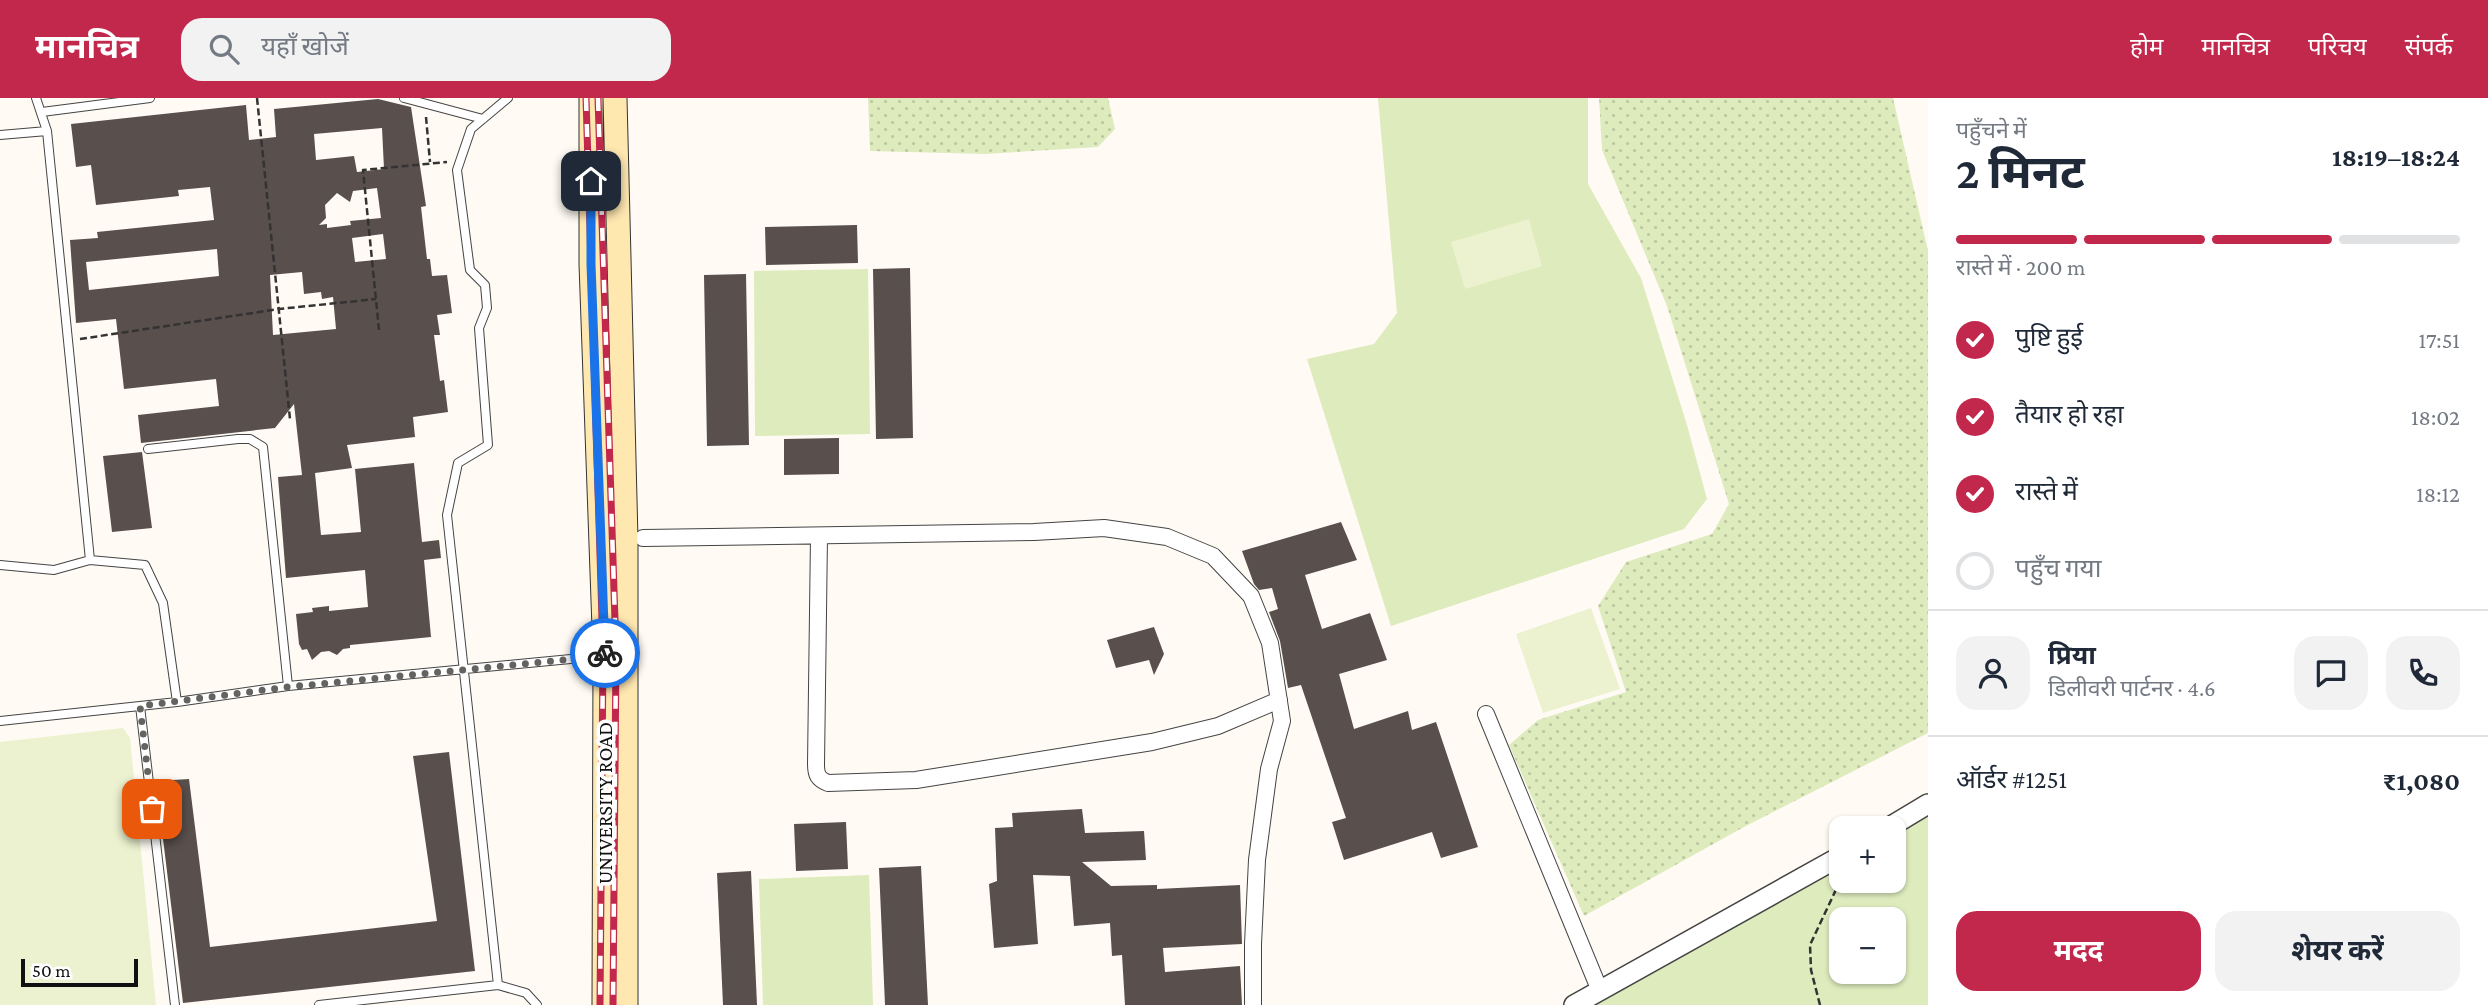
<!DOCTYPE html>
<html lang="hi">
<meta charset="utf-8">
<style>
:root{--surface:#fff;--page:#f2f2f3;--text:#1f2937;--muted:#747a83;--line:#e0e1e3;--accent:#c2274c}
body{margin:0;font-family:"Crimson Pro","Noto Sans Devanagari",serif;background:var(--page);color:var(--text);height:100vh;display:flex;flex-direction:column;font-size:26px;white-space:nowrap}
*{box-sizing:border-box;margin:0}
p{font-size:23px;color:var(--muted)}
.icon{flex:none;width:38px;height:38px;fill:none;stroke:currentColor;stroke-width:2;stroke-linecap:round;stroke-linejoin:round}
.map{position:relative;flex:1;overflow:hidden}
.sheet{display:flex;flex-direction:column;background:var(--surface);width:560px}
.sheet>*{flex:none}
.controls{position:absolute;left:1829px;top:718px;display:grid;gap:14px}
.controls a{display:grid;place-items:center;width:77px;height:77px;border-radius:14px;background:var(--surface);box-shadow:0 2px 5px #0004;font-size:35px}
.scale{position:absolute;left:21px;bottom:18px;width:117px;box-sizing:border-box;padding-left:7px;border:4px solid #111;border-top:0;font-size:19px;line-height:24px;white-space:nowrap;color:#111;-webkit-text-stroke:5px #fff;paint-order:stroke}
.pin{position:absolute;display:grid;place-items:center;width:60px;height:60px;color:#fff;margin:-30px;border-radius:14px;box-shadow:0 4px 10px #0006}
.courier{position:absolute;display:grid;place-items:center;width:70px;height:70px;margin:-35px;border:5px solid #1a73e8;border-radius:50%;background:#fff;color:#222;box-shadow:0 2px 9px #0007}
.headline em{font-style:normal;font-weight:700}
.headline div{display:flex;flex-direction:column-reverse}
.headline{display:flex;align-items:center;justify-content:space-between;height:119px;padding:0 28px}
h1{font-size:46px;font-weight:700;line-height:52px}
.bar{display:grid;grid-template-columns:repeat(4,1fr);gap:10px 7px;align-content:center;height:84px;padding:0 28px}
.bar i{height:9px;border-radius:5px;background:var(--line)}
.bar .active{background:var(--accent)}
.bar p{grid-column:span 4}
.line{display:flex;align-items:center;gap:18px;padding:0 28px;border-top:2px solid var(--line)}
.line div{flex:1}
.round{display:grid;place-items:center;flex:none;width:74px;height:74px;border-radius:21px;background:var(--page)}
ol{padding:0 28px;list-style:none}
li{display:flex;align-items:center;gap:21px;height:77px}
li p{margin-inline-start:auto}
li .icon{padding:7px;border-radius:50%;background:var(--accent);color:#fff;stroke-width:4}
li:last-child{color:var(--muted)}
li i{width:38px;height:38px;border:4px solid var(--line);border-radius:50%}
.button{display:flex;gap:14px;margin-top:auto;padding:14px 28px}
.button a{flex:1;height:80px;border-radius:21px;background:var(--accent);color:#fff;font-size:28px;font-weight:700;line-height:80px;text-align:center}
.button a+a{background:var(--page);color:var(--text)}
header{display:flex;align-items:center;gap:42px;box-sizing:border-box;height:98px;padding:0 35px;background:var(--accent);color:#fff}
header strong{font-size:33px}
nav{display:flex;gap:38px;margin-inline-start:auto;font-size:24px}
.search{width:490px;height:63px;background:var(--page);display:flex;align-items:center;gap:18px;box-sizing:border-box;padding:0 24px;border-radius:21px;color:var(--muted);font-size:26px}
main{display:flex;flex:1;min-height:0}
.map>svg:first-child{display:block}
.grass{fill:url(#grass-dots)}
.park{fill:#ddebbd;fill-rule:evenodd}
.pitch{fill:#ecf2cf}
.building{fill:#594f4d;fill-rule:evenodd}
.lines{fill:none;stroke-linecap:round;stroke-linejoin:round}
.service-casing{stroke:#444;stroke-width:10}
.minor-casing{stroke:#444;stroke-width:18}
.tertiary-casing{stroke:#444;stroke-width:22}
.secondary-casing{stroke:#333;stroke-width:25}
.path{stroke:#333;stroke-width:2.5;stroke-dasharray:7 3.5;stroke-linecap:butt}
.service{stroke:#fff;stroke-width:8}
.minor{stroke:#fff;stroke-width:16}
.tertiary{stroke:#fff;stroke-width:19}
.secondary{stroke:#ffe7b0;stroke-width:23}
.rail-casing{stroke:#c2274c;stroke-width:7}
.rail{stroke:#fff;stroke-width:4.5;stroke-dasharray:13;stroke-linecap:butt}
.done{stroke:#646360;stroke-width:7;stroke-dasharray:0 12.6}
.route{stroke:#1a73e8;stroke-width:9}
.labels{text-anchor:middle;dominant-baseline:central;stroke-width:7;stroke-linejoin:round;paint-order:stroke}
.street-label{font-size:21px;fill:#111;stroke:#fff}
</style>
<header>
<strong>मानचित्र</strong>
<div class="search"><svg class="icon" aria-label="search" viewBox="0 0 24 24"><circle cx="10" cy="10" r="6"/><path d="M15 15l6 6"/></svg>यहाँ खोजें</div>
<nav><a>होम</a><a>मानचित्र</a><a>परिचय</a><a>संपर्क</a></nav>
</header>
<main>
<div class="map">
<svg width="1928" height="907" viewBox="0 0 1928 907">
<defs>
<pattern id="grass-dots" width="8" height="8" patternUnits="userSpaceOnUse" patternTransform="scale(1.75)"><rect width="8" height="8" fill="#ddebbd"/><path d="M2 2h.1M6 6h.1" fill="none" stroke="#bdc8a1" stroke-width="1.8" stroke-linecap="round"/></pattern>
</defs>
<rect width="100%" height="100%" fill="#fffbf4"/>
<path class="grass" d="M 868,0 L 1108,0 L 1115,31 L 1098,49 L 984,56 L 870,53 Z
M 1599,0 L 1893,0 L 1928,153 L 1928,635 L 1742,730 L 1584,818 L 1509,647 L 1538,622 L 1626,594 L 1598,508 L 1626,464 L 1712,436 L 1729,406 L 1667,208 L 1602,52 Z"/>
<path class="park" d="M 1378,0 L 1588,0 L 1588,86 L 1641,180 L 1687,327 L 1707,401 L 1684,431 L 1391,528 L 1307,261 L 1374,246 L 1397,215 Z
M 868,171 L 870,336 L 755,338 L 754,173 Z
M 1928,713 L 1928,907 L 1584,907 L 1841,763 L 1841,782 L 1894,782 L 1894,733 ZM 1841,821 L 1894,821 L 1894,873 L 1841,873 Z
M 869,777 L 873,907 L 763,907 L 759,781 Z"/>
<path class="pitch" d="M 1529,121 L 1542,168 L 1465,191 L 1451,144 Z
M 1591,510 L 1620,591 L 1543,615 L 1516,536 Z
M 123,630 L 130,640 L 156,907 L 0,907 L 0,644 Z"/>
<path class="building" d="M 378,1 L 411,9 L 426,108 L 421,109 L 427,161 L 430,161 L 432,178 L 447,177 L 452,215 L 437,217 L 440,237 L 434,237 L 440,283 L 444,282 L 448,314 L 413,319 L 415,339 L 347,347 L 352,370 L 315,375 L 321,437 L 361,434 L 355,371 L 414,365 L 422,444 L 439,442 L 441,460 L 424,462 L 431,539 L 350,547 L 350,550 L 343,551 L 337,557 L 329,553 L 321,554 L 312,562 L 307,551 L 302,552 L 299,546 L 296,516 L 313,514 L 312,510 L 329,508 L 329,513 L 368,509 L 365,472 L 286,480 L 278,379 L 302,377 L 294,306 L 275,330 L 141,345 L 138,317 L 219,308 L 216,281 L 124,291 L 116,221 L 76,225 L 70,142 L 98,140 L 97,134 L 214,122 L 210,89 L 178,92 L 179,98 L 96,107 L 91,67 L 76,69 L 71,26 L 246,7 L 249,42 L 276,39 L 274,11 ZM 382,30 L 384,71 L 357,74 L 354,58 L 316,62 L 314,36 ZM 377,90 L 381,120 L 350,123 L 351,127 L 327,130 L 327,126 L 319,127 L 326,120 L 325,107 L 337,95 L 350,104 L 353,93 ZM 383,136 L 386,161 L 355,164 L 352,140 ZM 217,151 L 219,178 L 89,192 L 86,164 ZM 302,174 L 304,196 L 321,194 L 322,201 L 333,199 L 336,231 L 273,237 L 270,177 Z
M 857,127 L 858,165 L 766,167 L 765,129 Z
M 910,170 L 913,340 L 876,341 L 873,171 Z
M 746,176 L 749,347 L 707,348 L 704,177 Z
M 839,340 L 839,376 L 784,377 L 784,341 Z
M 142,354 L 152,430 L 112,434 L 103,358 Z
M 1341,424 L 1357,462 L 1305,477 L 1322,531 L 1370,515 L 1387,562 L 1339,576 L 1354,631 L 1408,613 L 1412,632 L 1436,624 L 1478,749 L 1441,760 L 1432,734 L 1344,762 L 1332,724 L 1346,720 L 1301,587 L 1288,590 L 1280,543 L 1269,514 L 1278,511 L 1272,490 L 1259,492 L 1254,486 L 1242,453 Z
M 1154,529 L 1164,556 L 1154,577 L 1149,562 L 1116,570 L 1107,542 Z
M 449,654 L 475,873 L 183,905 L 156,683 L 189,681 L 210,849 L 437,823 L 413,658 Z
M 1082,711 L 1085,735 L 1144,733 L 1146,762 L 1082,764 L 1111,788 L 1157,787 L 1157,791 L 1240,787 L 1242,846 L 1163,850 L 1165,874 L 1240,868 L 1242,907 L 1125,907 L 1122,857 L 1112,858 L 1110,825 L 1074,828 L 1070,778 L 1033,777 L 1038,846 L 994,850 L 989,786 L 997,783 L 995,730 L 1013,729 L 1012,715 Z
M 846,724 L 848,771 L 796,773 L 794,726 Z
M 921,768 L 928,907 L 885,907 L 879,770 Z
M 751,773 L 757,907 L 723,907 L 717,775 Z"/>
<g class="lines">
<g class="service-casing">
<path id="service" d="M 36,0 L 47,33 L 90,462
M 404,0 L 483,21
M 42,14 L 150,0
M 0,37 L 47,33
M 148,351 L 238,341 L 250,341 L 263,349 L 288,588
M 0,467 L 54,472 L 90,462 L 145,467 L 163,505 L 177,604
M 140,608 L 175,907
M 0,623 L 177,604 L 288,588 L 602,558
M 498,887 L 447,417 L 458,365 L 488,347 L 479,230 L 487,210 L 485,187 L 470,172 L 457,72 L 471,31 L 508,0
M 319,907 L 498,887 L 526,895 L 537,907"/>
</g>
<g class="minor-casing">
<path id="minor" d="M 819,438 L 816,666 C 816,677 818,681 828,685 L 916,682 L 1152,644 L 1218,628 L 1279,602
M 643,440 L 1034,434 L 1104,430 L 1167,439 L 1213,458 L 1251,498 L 1270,545 L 1282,623 L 1269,671 L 1257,762 L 1253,846 L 1253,907
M 1486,616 L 1600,893"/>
</g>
<g class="tertiary-casing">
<path id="tertiary" d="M 1888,730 L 1928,706
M 1574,907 L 1841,758"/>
</g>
<g class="secondary-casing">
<path id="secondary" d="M 591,0 L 591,166 L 605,558 L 604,907
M 615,0 L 626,441 L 626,907"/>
</g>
<path class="path" d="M 257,0 L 290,321
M 426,19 L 430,64
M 379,232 L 363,72 L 447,64
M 80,241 L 279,211 L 376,201
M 1820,907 L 1811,872 L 1810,847 L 1841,781"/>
<use href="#service" class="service"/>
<use href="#minor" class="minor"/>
<use href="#tertiary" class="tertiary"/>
<use href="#secondary" class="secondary"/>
<g class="rail-casing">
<path id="rail" d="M 586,0 L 603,554 L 600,907
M 598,0 L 616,554 L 613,907"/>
</g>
<use href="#rail" class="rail"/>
</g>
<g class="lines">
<path class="done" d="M 152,711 L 140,608 L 288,589 L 605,558 L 605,555"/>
<path class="route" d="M 591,83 L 591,166 L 605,555"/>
</g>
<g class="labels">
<g class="street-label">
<text transform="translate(605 705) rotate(-90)">UNIVERSITY ROAD</text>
</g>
</g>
</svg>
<div class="controls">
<a>+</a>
<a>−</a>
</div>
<div class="scale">50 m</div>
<div class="pin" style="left:152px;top:711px;background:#ea580c"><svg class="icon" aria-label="bag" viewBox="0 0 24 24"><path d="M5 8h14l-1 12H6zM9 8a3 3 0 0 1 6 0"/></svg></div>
<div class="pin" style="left:591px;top:83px;background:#1f2937"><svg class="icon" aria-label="home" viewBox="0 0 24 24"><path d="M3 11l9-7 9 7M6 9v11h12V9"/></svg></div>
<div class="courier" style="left:605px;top:555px"><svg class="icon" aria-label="bike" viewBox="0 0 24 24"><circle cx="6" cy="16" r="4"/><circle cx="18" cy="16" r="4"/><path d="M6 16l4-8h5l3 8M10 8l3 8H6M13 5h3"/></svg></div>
</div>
<section class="sheet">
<div class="headline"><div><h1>2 मिनट</h1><p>पहुँचने में</p></div><em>18:19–18:24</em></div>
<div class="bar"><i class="active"></i><i class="active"></i><i class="active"></i><i></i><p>रास्ते में · 200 m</p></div>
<ol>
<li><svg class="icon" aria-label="check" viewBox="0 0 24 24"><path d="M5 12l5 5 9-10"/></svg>पुष्टि हुई<p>17:51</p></li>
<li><svg class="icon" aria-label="check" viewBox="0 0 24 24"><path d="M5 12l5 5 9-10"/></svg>तैयार हो रहा<p>18:02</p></li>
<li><svg class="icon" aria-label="check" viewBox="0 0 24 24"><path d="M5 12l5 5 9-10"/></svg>रास्ते में<p>18:12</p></li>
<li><i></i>पहुँच गया</li>
</ol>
<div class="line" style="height:126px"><a class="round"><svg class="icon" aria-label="person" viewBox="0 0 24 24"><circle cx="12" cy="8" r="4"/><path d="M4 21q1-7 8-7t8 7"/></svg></a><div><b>प्रिया</b><p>डिलीवरी पार्टनर · 4.6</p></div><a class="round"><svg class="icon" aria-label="chat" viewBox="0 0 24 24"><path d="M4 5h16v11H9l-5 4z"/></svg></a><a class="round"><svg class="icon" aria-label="phone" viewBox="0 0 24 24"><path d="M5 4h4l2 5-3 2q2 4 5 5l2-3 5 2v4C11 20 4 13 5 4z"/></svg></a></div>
<div class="line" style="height:91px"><div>ऑर्डर #1251</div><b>₹1,080</b></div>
<div class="button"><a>मदद</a><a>शेयर करें</a></div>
</section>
</main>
